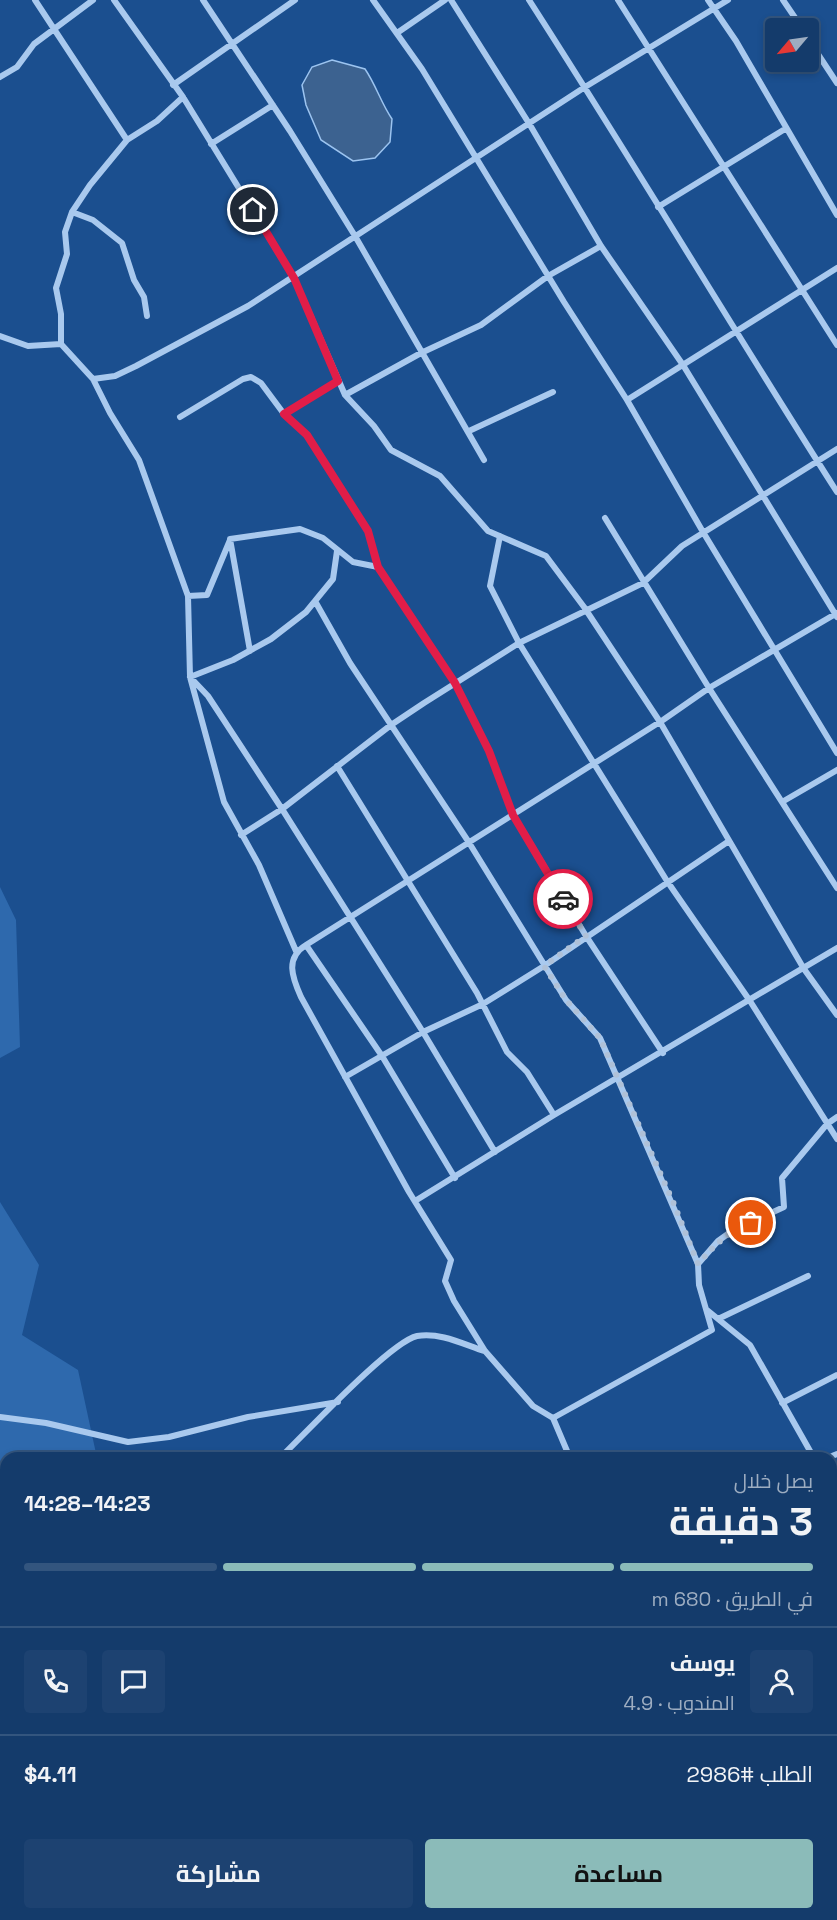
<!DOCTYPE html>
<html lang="ar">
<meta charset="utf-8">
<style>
:root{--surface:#143b6b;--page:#1d4271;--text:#f1f3f6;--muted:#9dadc1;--line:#33557e;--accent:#8bbbb9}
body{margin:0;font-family:"Space Grotesk",Cairo,sans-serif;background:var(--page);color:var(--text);direction:rtl;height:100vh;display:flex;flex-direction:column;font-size:22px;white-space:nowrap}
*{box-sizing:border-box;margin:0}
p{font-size:20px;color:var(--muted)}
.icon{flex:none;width:33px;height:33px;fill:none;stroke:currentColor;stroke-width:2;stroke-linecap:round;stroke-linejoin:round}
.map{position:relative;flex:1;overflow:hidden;direction:ltr}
.sheet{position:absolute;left:0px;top:1452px;width:837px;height:468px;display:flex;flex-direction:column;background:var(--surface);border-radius:18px 18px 0 0;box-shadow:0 3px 9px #0003,0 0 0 2px var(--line);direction:rtl}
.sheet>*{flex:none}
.needle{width:39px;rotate:241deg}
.tools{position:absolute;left:765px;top:18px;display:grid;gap:12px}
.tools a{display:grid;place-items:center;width:54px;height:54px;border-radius:6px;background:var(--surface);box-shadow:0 3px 9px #0003,0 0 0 2px var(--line);font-size:30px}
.pin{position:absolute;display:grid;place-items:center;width:51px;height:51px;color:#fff;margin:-26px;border:3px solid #fff;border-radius:50%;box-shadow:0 2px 6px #0007}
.courier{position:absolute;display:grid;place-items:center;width:60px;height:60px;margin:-30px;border:4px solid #e11d48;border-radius:50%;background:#fff;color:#222;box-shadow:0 2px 8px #0007}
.head em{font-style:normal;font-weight:700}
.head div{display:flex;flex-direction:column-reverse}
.head{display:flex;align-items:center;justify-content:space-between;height:102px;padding:0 24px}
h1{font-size:39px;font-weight:700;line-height:45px}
.bar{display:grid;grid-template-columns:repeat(4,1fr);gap:9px 6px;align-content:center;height:72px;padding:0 24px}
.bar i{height:8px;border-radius:4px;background:var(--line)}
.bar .current{background:var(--accent)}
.bar p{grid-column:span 4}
.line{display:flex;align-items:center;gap:15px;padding:0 24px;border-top:2px solid var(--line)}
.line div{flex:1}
.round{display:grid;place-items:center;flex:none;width:63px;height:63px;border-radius:6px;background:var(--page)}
.action{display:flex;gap:12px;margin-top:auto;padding:12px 24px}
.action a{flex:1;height:69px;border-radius:6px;background:var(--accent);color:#111;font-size:24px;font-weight:700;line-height:69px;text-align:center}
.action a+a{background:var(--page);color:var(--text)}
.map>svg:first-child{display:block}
.green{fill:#2e69ad}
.water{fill:#3c6290;stroke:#9cc4f0;stroke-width:1.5}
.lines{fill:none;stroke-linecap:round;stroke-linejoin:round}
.stream{stroke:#9cc4f0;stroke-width:2}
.street{stroke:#a9c9ee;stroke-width:6}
.done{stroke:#afc1d8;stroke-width:6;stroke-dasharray:0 10.8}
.route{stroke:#e11d48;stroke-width:8}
</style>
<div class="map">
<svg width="837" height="1920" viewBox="0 0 837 1920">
<rect width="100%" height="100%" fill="#1b4f8f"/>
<path class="green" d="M 0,887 L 16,920 L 20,1047 L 0,1058 Z
M 0,1202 L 39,1265 L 22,1335 L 78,1370 L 97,1458 L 6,1458 L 6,1914 L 232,1914 L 233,1920 L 0,1920 Z
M 236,1914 L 505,1914 L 506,1920 L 260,1920 Z"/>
<path class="water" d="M 332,60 L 365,69 C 376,85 381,103 392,119 L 390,142 L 375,158 L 353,161 L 321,140 L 306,105 L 302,85 L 312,67 Z
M 158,1914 L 243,1914 L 271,1920 L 186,1920 Z"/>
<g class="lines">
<path class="stream" d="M 831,1644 L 837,1637"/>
<path class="street" d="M 35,0 L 127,140
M 114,0 L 183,97 L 294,278 L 345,395 L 374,426 L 391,450 L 440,476 L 488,531 L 546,556 L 584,607 L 660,722 L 804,969 L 837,1015
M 203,0 L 290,131 L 355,236 L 484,460
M 373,0 L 422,69 L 564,302 L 627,400 L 703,532 L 837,753
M 451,0 L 530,125 L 601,246 L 683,365 L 837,617
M 529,0 C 634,163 733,329 837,492
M 618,0 L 837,345
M 708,0 L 736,41 L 837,215
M 783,0 L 802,28
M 397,33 L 445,0
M 808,39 L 837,83
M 0,77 L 17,67 L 34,44 L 93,0
M 173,85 L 295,0
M 183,97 L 157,121 L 127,140 L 90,185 L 72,212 L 65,232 L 67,254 L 56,288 L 61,314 L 61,344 L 93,379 L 110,413 L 139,460 L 188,596 L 190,677 L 224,802 L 259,865 L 296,951
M 211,144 L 273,105
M 658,207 L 785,129
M 72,212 L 93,220 L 122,243 L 134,280 L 144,297 L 147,316
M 0,336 L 28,346 L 61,344
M 93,379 L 115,376 L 136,366 L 248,306 L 585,87 L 728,0
M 345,395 L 421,353 L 481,325 L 548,276 L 601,246
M 627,400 L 837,268
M 284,414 L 338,381
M 180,417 L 243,379 L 251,377 L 261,383 L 284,414 L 307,435 L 368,531 L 378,567
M 469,431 L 553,392
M 605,518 L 709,688 L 837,888
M 500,536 L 490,586 L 519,643 L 667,881 L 750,1001 L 837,1139
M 230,539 L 300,529 L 323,538 L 353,562 L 378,567 L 455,683 L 489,751 L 513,815 L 586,936 L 663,1053
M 230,539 L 250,651
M 188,596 L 207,595 L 230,540
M 315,601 L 350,663 L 468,841 L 566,1000 L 600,1038 L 698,1264 L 699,1285 L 712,1330 L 553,1418
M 190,677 L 208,696 L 282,809 L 423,1032 L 495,1152
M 190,677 L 233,660 L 271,639 L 306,612 L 333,579 L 337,551
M 337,766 L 477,993 L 507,1052 L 527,1072 L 554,1115
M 782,802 L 837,770
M 241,835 L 282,809 L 391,725 L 424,703 L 519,643 L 643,583 L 682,546 L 837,449
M 306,945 L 382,1056 L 455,1178
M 345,1077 L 423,1032 L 483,1004 L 544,966 L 729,841
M 415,1201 L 554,1115 L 837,948
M 698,1264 L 718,1241 L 732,1231 L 784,1207 L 782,1178 L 827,1124 L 837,1117
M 707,1310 L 750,1345 L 814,1458
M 718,1319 L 808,1276
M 782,1403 L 837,1375
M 0,1417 L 46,1423 L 128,1442 L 169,1437 L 248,1417 L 338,1402
M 280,1458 C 305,1434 390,1342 417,1336 C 440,1332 463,1344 484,1351
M 570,1458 L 553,1418 L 533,1406 L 485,1351 L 454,1301 L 445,1281 L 451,1260 L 409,1192 L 301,997 C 292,977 285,958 306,945 L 663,720 L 709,688 L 837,613
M 827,1458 L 837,1454
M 831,1489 L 837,1500
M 831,1518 L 837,1515
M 831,1590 L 837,1566
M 831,1681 L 837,1679
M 831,1778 L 837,1773
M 831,1908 L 837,1905
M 343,1914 L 345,1920
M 788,1914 L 790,1920
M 803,1920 L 816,1914"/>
</g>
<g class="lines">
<path class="done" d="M 563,899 L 586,936 L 544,966 L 566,1000 L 600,1038 L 674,1204 L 698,1264 C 715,1245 727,1232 751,1223"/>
<path class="route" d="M 253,210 L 294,278 L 338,381 L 284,414 L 307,435 L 368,531 L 378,567 L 455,683 L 489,751 L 513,815 L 563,899"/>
</g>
</svg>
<div class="tools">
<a><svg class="needle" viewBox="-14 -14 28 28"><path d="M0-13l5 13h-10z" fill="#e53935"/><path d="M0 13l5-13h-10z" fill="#9dadc1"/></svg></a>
</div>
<div class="pin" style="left:751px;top:1223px;background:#ea580c"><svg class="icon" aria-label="bag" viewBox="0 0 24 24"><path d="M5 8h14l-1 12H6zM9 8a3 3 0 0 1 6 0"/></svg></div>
<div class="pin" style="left:253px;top:210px;background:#1f2937"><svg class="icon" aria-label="home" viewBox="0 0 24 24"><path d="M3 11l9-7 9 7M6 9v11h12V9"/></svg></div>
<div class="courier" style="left:563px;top:899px"><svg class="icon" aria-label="car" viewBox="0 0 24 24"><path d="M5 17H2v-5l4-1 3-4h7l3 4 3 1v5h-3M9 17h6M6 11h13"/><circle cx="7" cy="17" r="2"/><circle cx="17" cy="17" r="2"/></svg></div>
<section class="sheet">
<div class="head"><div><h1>3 دقيقة</h1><p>يصل خلال</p></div><em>14:23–14:28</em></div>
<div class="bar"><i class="current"></i><i class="current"></i><i class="current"></i><i></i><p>في الطريق · 680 m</p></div>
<div class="line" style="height:108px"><a class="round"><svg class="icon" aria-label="person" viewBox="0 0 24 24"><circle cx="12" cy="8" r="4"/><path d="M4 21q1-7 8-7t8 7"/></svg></a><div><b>يوسف</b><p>المندوب · 4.9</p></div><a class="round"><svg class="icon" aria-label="chat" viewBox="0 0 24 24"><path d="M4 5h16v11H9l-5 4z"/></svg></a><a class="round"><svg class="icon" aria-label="phone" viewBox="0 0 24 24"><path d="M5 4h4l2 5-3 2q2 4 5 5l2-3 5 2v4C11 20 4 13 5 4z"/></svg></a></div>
<div class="line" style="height:78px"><div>الطلب #2986</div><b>$4.11</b></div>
<div class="action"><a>مساعدة</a><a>مشاركة</a></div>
</section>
</div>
